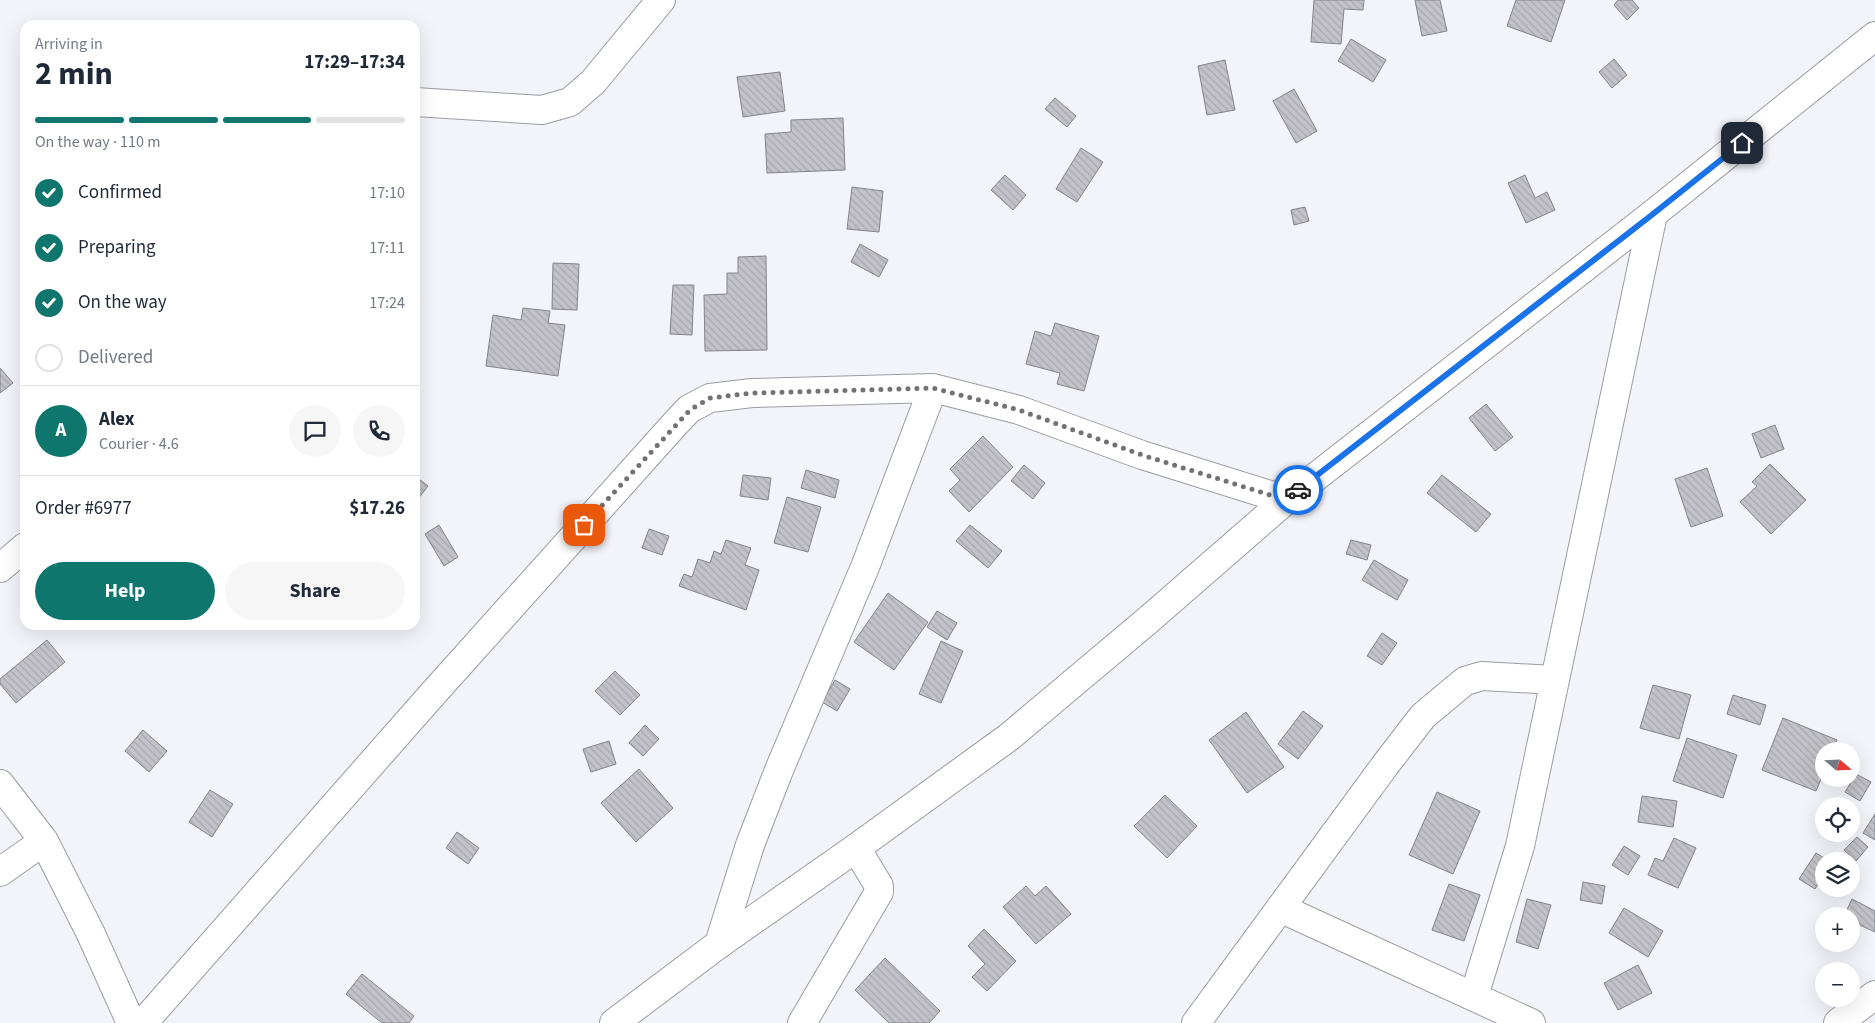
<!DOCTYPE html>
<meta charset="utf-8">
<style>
:root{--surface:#fff;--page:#f6f6f7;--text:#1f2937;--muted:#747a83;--line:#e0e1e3;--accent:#0f766e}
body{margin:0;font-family:"Source Sans 3",sans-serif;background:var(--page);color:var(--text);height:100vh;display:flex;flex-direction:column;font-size:19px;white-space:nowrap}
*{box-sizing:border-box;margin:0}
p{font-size:16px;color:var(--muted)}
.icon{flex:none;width:28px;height:28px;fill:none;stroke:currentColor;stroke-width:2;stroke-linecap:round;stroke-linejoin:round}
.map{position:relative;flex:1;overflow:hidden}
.panel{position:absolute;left:20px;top:20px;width:400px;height:610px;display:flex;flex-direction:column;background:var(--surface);border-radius:15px;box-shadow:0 5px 20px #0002}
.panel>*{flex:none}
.needle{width:32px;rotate:109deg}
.buttons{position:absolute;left:1815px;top:742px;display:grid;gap:10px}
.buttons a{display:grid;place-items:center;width:45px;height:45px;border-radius:50%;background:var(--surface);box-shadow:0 5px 20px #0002;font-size:25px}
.pin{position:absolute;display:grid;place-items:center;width:42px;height:42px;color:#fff;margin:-21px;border-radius:10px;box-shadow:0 2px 8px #0006}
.courier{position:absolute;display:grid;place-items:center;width:50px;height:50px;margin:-25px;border:4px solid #1a73e8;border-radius:50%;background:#fff;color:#222;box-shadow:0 1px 6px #0007}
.headline em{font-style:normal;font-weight:700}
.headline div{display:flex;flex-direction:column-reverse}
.headline{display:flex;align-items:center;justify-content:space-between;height:85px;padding:0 15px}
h1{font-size:32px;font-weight:700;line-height:38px}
.bar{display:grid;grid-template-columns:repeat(4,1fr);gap:8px 5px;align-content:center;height:60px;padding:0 15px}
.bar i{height:6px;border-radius:4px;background:var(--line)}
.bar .current{background:var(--accent)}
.bar p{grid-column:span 4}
.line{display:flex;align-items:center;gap:12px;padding:0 15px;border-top:1px solid var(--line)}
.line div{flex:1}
.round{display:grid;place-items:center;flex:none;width:52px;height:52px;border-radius:26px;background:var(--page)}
ol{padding:0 15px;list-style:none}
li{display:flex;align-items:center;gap:15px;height:55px}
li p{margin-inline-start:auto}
li .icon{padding:5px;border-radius:50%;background:var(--accent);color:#fff;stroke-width:4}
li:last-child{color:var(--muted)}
li i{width:28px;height:28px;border:2px solid var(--line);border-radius:50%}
.button{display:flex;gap:10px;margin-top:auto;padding:10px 15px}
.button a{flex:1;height:58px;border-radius:30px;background:var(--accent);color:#fff;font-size:20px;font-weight:700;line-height:58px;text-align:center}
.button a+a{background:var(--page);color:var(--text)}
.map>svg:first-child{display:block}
.building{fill:url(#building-back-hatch);stroke:#83848a}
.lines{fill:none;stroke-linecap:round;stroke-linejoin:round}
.street-casing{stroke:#9b9ca2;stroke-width:30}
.secondary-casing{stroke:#9b9ca2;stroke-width:30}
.street{stroke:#fff;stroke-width:28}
.secondary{stroke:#fff;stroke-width:28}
.done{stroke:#727276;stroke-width:5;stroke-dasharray:0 9}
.route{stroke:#1a73e8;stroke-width:6}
</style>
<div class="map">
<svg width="1875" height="1023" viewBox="0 0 1875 1023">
<defs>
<pattern id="building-back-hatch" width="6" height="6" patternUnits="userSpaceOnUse" patternTransform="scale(1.25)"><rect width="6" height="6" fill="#c2c2c8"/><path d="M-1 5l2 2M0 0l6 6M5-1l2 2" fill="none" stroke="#a7a7ac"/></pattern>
</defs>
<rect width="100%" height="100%" fill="#f3f3fa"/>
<path class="building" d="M 1314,0 L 1364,0 L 1363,10 L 1344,9 L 1341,44 L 1311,42 Z
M 1415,0 L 1440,0 L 1447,31 L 1422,36 Z
M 1516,0 L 1565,0 L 1551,42 L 1507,26 Z
M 1618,0 L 1632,0 L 1639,8 L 1627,20 L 1614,5 Z
M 1351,39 L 1386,60 L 1373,82 L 1338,61 Z
M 1614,59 L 1627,75 L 1612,88 L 1599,72 Z
M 1225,60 L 1235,110 L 1207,115 L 1198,66 Z
M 780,72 L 785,111 L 743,117 L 737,77 Z
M 1294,89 L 1317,131 L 1296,143 L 1273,101 Z
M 1055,98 L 1076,116 L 1067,127 L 1045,109 Z
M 843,118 L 845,170 L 767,173 L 765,134 L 791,132 L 791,120 Z
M 1081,148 L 1103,162 L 1077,202 L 1056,189 Z
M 1005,175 L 1026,195 L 1013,210 L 991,190 Z
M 1525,175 L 1535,198 L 1547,192 L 1555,210 L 1526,223 L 1508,183 Z
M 852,187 L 883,191 L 879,232 L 847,229 Z
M 1305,207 L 1309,221 L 1294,225 L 1291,210 Z
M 860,244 L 888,260 L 879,277 L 851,262 Z
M 766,256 L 767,350 L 705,351 L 704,295 L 727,294 L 727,273 L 738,273 L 738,257 Z
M 553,263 L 579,264 L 577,310 L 552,309 Z
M 673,285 L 694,285 L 692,335 L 670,334 Z
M 523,308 L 550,311 L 548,323 L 565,325 L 558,376 L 486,366 L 493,315 L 521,320 Z
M 1055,323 L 1099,336 L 1084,391 L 1057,384 L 1060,373 L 1026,364 L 1035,331 L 1051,336 Z
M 0,368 L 13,383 L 0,393 Z
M 1486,404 L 1513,437 L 1495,451 L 1469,418 Z
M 1775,425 L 1784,449 L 1761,458 L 1752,434 Z
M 983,436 L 1013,467 L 969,512 L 949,491 L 960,480 L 950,469 Z
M 1770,464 L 1806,500 L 1771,534 L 1740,502 L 1757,486 L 1752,482 Z
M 1024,465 L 1045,483 L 1033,499 L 1011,481 Z
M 1707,468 L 1723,516 L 1691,527 L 1675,479 Z
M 806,470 L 839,480 L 835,498 L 801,488 Z
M 743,475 L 771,478 L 768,500 L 740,496 Z
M 1442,475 L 1491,514 L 1476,532 L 1427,493 Z
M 415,476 L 428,486 L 415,503 Z
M 787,497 L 821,507 L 808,552 L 774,543 Z
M 439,525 L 458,557 L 444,566 L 425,534 Z
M 970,525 L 1002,551 L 988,568 L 956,541 Z
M 649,529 L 669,536 L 662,555 L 642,548 Z
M 726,540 L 751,548 L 745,565 L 759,570 L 746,610 L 679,586 L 684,574 L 692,577 L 698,559 L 710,563 L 714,551 L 721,554 Z
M 1351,540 L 1371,545 L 1367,560 L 1346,554 Z
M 1374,560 L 1408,580 L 1397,600 L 1362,580 Z
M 888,593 L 928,622 L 894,670 L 854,642 Z
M 937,611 L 957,623 L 947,640 L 927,627 Z
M 1382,633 L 1397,643 L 1382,665 L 1367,656 Z
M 47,640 L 65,662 L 16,703 L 0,684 L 0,679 Z
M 941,641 L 963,651 L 941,703 L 919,694 Z
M 615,671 L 640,695 L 620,715 L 595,691 Z
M 835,680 L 850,689 L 837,711 L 822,702 Z
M 1653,685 L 1691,695 L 1679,739 L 1640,728 Z
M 1733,695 L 1766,705 L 1760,725 L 1727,714 Z
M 1303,711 L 1323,726 L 1298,759 L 1278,744 Z
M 1246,712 L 1284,767 L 1247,793 L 1209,740 Z
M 1783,718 L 1837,740 L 1832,751 L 1824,751 L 1824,772 L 1816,791 L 1762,770 Z
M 645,725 L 659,739 L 643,756 L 629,743 Z
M 143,730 L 167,751 L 149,772 L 125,751 Z
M 1687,738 L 1737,755 L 1723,798 L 1673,781 Z
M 609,741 L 616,764 L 591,772 L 583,749 Z
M 639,769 L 673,808 L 636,842 L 601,803 Z
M 1856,774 L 1871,782 L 1860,801 L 1845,792 Z
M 210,790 L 233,804 L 212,837 L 189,822 Z
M 1437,792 L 1480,811 L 1453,874 L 1409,855 Z
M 1165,795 L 1197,826 L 1167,858 L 1134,826 Z
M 1642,796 L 1677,801 L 1673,827 L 1638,822 Z
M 1875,814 L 1875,840 L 1863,833 Z
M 457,832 L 479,848 L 468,864 L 446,848 Z
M 1857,837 L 1868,847 L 1856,861 L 1844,850 Z
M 1674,838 L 1696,848 L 1678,888 L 1648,875 L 1655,858 L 1663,861 Z
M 1624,846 L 1640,856 L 1628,875 L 1612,865 Z
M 1816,853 L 1829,861 L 1824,861 L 1824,875 L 1815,889 L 1799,879 Z
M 1583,882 L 1605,886 L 1602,904 L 1580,900 Z
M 1449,884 L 1480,895 L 1464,941 L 1432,930 Z
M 1026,886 L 1035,896 L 1046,886 L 1071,914 L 1036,944 L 1003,907 Z
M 1527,899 L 1551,905 L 1538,949 L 1516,942 Z
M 1852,899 L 1875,911 L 1875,932 L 1851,921 L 1851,916 L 1844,916 Z
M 1624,908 L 1663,931 L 1648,957 L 1609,933 Z
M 984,929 L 1016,961 L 987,991 L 972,977 L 985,964 L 968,946 Z
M 885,958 L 940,1011 L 929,1023 L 889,1023 L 855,990 Z
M 1638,965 L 1652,993 L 1618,1010 L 1604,983 Z
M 362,974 L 414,1016 L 409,1023 L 382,1023 L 346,994 Z"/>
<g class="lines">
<g class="street-casing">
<path id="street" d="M 415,102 L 542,110 L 570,102 L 593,82 L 661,0
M 0,568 L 25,547
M 0,784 L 44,841 L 91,934 L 131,1023
M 0,872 L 44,841
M 1280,908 L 1531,1023
M 719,944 L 750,845 L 779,770 L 865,567 L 933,388
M 1474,996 L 1520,846 L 1653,214
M 143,1023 L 430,697 L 674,425 L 689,409 L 710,398 L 752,393 L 933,388 L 1019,410 L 1142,455 L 1286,500
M 802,1023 L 879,892 L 879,886 L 856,848
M 1196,1023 L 1386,764 L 1423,716 L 1465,681 L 1482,676 L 1554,680
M 1838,1023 L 1875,995"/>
</g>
<g class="secondary-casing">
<path id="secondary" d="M 614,1023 L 719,944 L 856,848 L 1009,737 L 1147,621 L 1286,500 L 1653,214 L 1875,36"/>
</g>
<use href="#street" class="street"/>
<use href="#secondary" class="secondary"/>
</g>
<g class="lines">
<path class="done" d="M 584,525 L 690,410 L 710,398 L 752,393 L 933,388 L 1019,410 L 1142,455 L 1286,500 L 1298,490"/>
<path class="route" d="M 1298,490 L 1653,214 L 1742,143"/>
</g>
</svg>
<div class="buttons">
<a><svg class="needle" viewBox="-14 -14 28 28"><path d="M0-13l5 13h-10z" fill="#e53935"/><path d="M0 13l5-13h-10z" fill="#747a83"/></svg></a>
<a><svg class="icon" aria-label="locate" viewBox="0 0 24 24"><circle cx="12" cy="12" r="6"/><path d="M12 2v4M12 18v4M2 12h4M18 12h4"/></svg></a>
<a><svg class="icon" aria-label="layers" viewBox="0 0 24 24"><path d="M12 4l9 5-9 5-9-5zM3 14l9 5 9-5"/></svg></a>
<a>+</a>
<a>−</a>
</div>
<div class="pin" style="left:584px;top:525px;background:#ea580c"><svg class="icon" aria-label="bag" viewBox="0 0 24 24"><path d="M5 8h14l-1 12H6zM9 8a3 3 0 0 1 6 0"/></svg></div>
<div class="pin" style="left:1742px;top:143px;background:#1f2937"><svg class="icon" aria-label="home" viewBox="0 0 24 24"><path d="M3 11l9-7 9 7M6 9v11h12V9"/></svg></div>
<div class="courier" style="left:1298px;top:490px"><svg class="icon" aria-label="car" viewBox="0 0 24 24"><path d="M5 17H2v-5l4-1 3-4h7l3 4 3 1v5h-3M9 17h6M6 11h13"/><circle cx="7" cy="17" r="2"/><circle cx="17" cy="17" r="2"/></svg></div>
<section class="panel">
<div class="headline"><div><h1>2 min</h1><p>Arriving in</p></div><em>17:29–17:34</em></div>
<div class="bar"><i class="current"></i><i class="current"></i><i class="current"></i><i></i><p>On the way · 110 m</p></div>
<ol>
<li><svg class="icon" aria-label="check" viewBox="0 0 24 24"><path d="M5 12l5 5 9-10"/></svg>Confirmed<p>17:10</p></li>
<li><svg class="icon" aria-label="check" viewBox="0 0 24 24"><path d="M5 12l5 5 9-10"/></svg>Preparing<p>17:11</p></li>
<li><svg class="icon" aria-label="check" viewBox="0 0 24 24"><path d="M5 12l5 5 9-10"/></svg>On the way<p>17:24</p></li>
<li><i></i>Delivered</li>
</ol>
<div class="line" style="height:90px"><b class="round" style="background:var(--accent);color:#fff">A</b><div><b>Alex</b><p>Courier · 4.6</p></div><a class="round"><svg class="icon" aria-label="chat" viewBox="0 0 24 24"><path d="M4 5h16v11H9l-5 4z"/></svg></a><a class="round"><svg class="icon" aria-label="phone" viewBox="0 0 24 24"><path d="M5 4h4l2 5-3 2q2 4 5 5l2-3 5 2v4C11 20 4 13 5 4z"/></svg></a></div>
<div class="line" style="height:65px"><div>Order #6977</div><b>$17.26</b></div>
<div class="button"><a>Help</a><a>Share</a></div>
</section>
</div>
